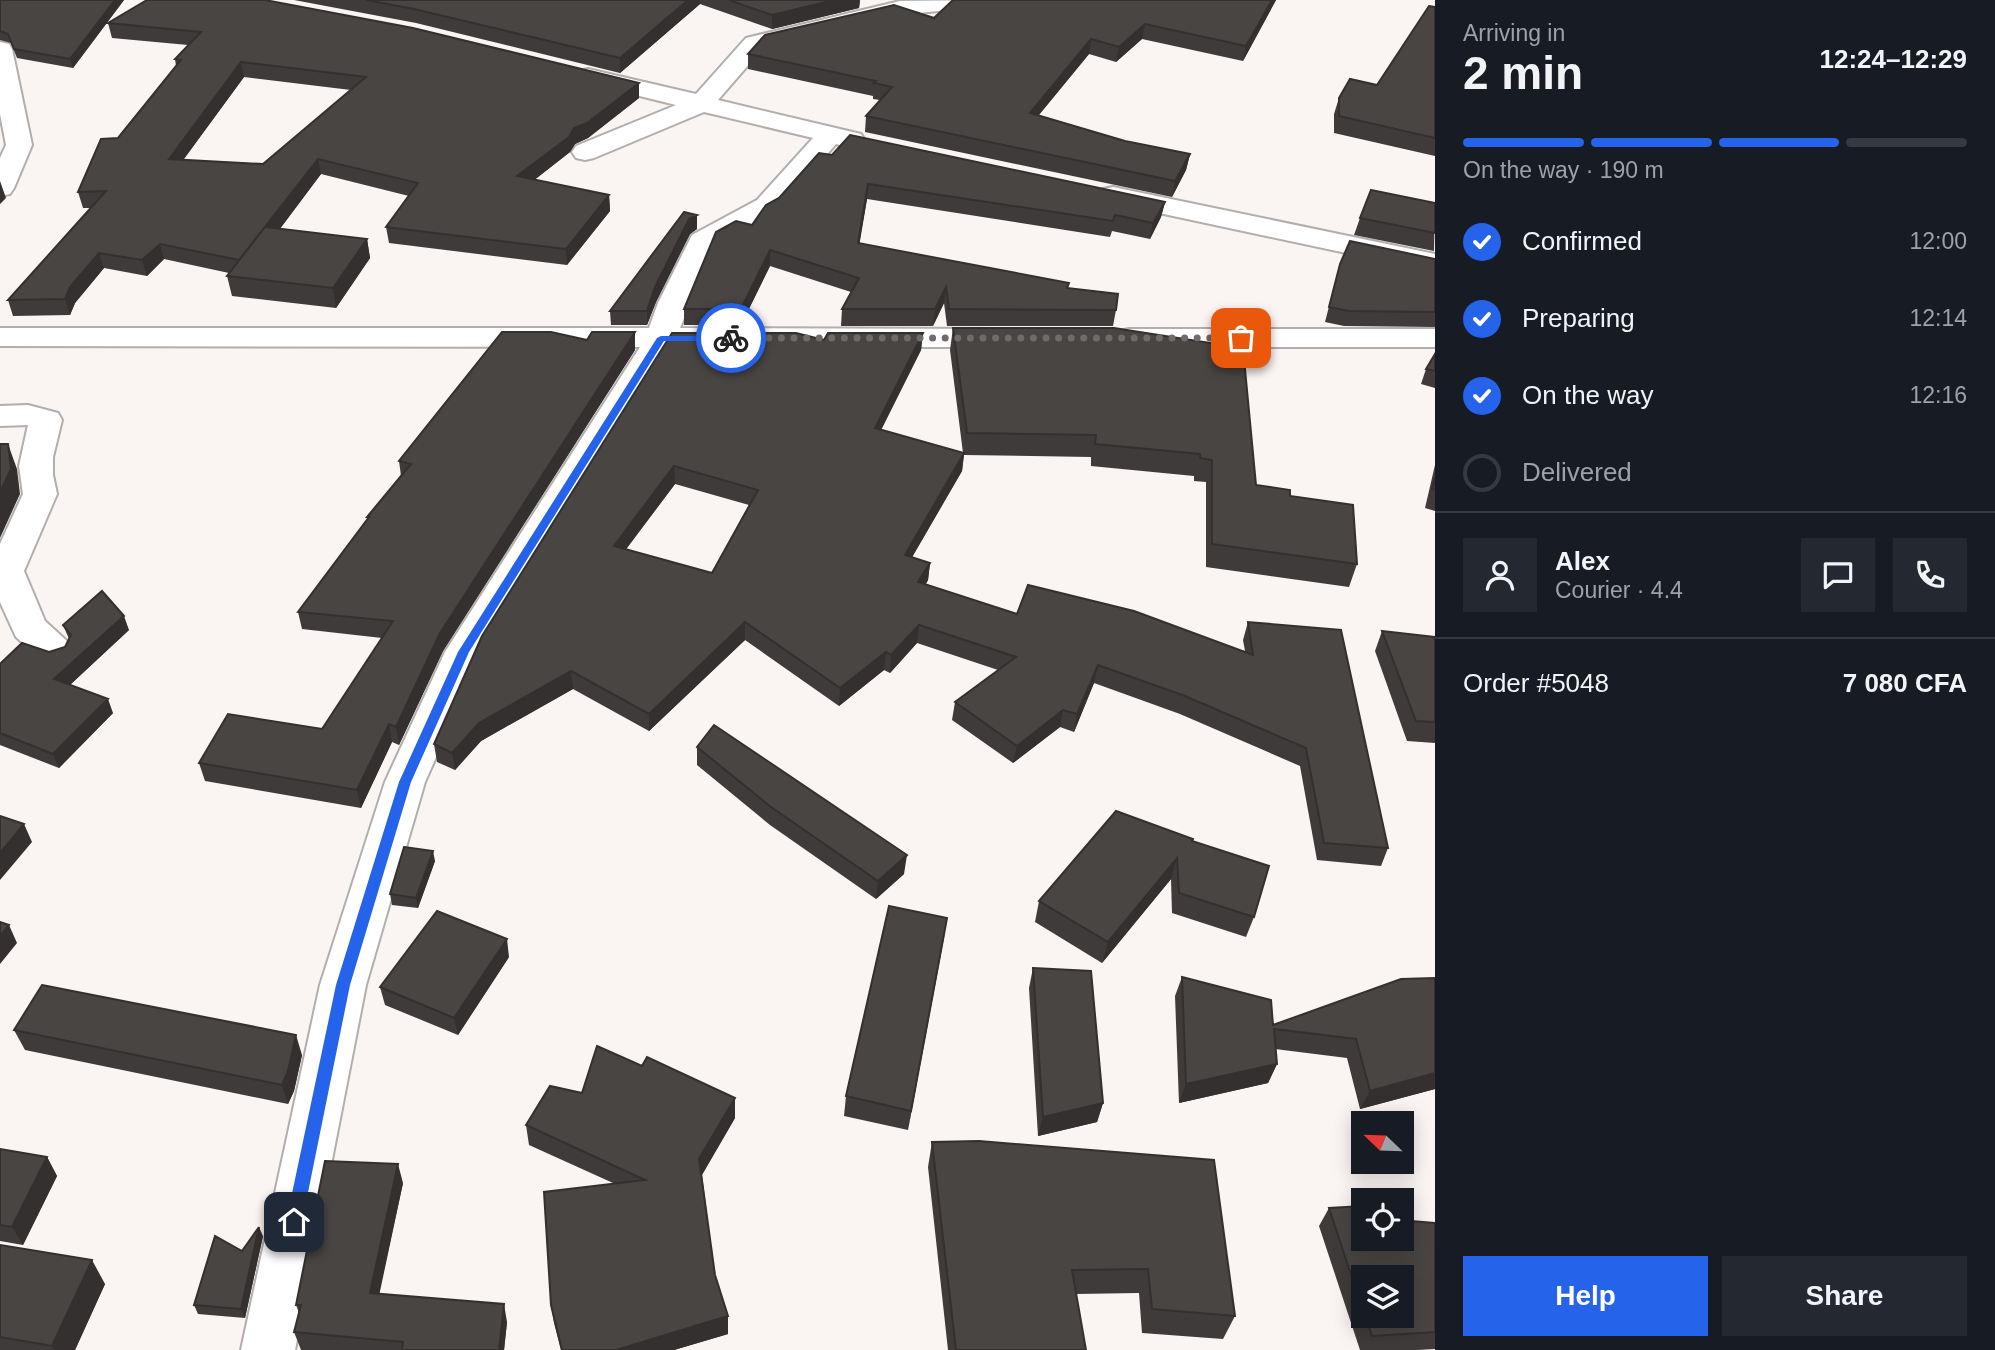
<!DOCTYPE html>
<meta charset="utf-8">
<style>
:root{--surface:#171b24;--page:#242831;--text:#f1f3f6;--muted:#9ea1a6;--line:#363941;--accent:#2563eb}
body{margin:0;font-family:Helvetica,sans-serif;background:var(--page);color:var(--text);height:100vh;display:flex;flex-direction:column;font-size:26px;white-space:nowrap}
*{box-sizing:border-box;margin:0}
p{font-size:23px;color:var(--muted)}
.icon{flex:none;width:38px;height:38px;fill:none;stroke:currentColor;stroke-width:2;stroke-linecap:round;stroke-linejoin:round}
.map{position:relative;flex:1;overflow:hidden}
.sheet{display:flex;flex-direction:column;background:var(--surface);width:560px}
.sheet>*{flex:none}
.needle{width:46px;rotate:293deg}
.fabs{position:absolute;left:1351px;top:1111px;display:grid;gap:14px}
.fabs a{display:grid;place-items:center;width:63px;height:63px;border-radius:0px;background:var(--surface);box-shadow:0 4px 18px #0003;font-size:35px}
.pin{position:absolute;display:grid;place-items:center;width:60px;height:60px;color:#fff;margin:-30px;border-radius:14px;box-shadow:0 4px 10px #0006}
.courier{position:absolute;display:grid;place-items:center;width:70px;height:70px;margin:-35px;border:5px solid #2563eb;border-radius:50%;background:#fff;color:#222;box-shadow:0 2px 9px #0007}
.head em{font-style:normal;font-weight:700}
.head div{display:flex;flex-direction:column-reverse}
.head{display:flex;align-items:center;justify-content:space-between;height:119px;padding:0 28px}
h1{font-size:46px;font-weight:700;line-height:52px}
.bar{display:grid;grid-template-columns:repeat(4,1fr);gap:10px 7px;align-content:center;height:84px;padding:0 28px}
.bar i{height:9px;border-radius:5px;background:var(--line)}
.bar .selected{background:var(--accent)}
.bar p{grid-column:span 4}
.line{display:flex;align-items:center;gap:18px;padding:0 28px;border-top:2px solid var(--line)}
.line div{flex:1}
.round{display:grid;place-items:center;flex:none;width:74px;height:74px;border-radius:0px;background:var(--page)}
ol{padding:0 28px;list-style:none}
li{display:flex;align-items:center;gap:21px;height:77px}
li p{margin-inline-start:auto}
li .icon{padding:7px;border-radius:50%;background:var(--accent);color:#fff;stroke-width:4}
li:last-child{color:var(--muted)}
li i{width:38px;height:38px;border:4px solid var(--line);border-radius:50%}
.cta{display:flex;gap:14px;margin-top:auto;padding:14px 28px}
.cta a{flex:1;height:80px;border-radius:0px;background:var(--accent);color:#fff;font-size:28px;font-weight:700;line-height:80px;text-align:center}
.cta a+a{background:var(--page);color:var(--text)}
main{display:flex;flex:1;min-height:0}
.map>svg:first-child{display:block}
.lines{fill:none;stroke-linecap:round;stroke-linejoin:round}
.street-casing{stroke:#b3aeac;stroke-width:4}
.street{fill:#fff;fill-rule:evenodd}
.wall{fill:#3f3b3a;fill-rule:evenodd}
.shaded-wall{fill:#33302f}
.building{fill:#494543;stroke:#33302f;stroke-width:2;fill-rule:evenodd}
.route{fill:#2563eb}
.done{stroke:#6e6b6a;stroke-width:7;stroke-dasharray:0 12.6}
</style>
<main>
<div class="map">
<svg width="1435" height="1350" viewBox="0 0 1435 1350">
<rect width="100%" height="100%" fill="#faf4f2"/>
<g class="lines">
<g class="street-casing">
<path id="street" d="M 988,0 L 984,5 L 976,7 L 900,15 L 763,48 L 718,100 L 861,134 L 865,140 L 861,146 L 852,148 L 836,144 L 777,212 L 714,246 L 680,328 L 1002,329 L 1013,331 L 1017,338 L 1013,345 L 1002,347 L 671,347 L 482,653 L 425,782 L 366,985 L 295,1350 L 241,1350 L 320,985 L 385,782 L 445,652 L 640,347 L 0,346 L 0,328 L 649,328 L 658,303 L 692,235 L 757,200 L 813,138 L 704,112 L 594,158 L 585,160 L 576,158 L 572,152 L 576,146 L 676,105 L 579,81 L 576,76 L 579,71 L 588,69 L 696,94 L 746,38 L 900,1 Z
M 0,42 L 9,44 L 12,49 L 32,145 L 14,188 L 10,194 L 0,196 L 0,158 L 6,145 L 0,114 Z
M 1113,187 L 1435,254 L 1435,272 L 1103,201 L 1099,195 L 1103,189 Z
M 1129,329 L 1435,329 L 1435,347 L 1129,347 L 1118,345 L 1114,338 L 1118,331 Z
M 28,405 L 58,413 L 62,420 L 53,457 L 53,475 L 57,494 L 24,571 L 45,621 L 68,642 L 74,651 L 68,660 L 55,664 L 42,660 L 16,637 L 0,602 L 0,544 L 23,494 L 19,466 L 28,425 L 0,426 L 0,406 Z"/>
</g>
<use href="#street" class="street"/>
</g>
<path class="wall" d="M 0,0 L 124,0 L 73,68 L 17,58 L 11,43 L 0,40 Z
M 147,0 L 639,98 L 588,138 L 575,144 L 570,152 L 534,180 L 609,195 L 610,211 L 567,265 L 389,243 L 386,227 L 409,196 L 321,174 L 280,229 L 367,239 L 370,258 L 336,308 L 232,296 L 227,276 L 229,273 L 164,259 L 147,276 L 104,268 L 75,303 L 70,315 L 13,316 L 8,300 L 91,208 L 83,208 L 78,192 L 118,138 L 176,66 L 175,59 L 188,45 L 112,38 L 108,23 ZM 244,77 L 351,90 L 263,164 L 183,160 Z
M 294,0 L 860,0 L 859,8 L 772,29 L 700,4 L 620,73 L 416,23 Z
M 1276,0 L 1243,61 L 1142,39 L 1116,62 L 1089,54 L 1039,115 L 1125,141 L 1190,154 L 1186,170 L 1172,197 L 865,132 L 866,116 L 880,100 L 873,99 L 873,96 L 748,69 L 748,54 L 934,18 Z
M 1435,7 L 1435,156 L 1334,133 L 1334,114 L 1339,98 L 1377,85 Z
M 832,155 L 1165,202 L 1161,217 L 1150,239 L 1112,231 L 1110,237 L 867,199 L 859,244 L 1069,283 L 1068,288 L 1116,310 L 1113,326 L 947,326 L 944,303 L 933,326 L 841,326 L 842,309 L 851,292 L 770,266 L 741,325 L 684,325 L 684,309 L 752,225 L 779,198 Z
M 1435,203 L 1434,251 L 1354,235 L 1360,218 Z
M 697,215 L 697,229 L 690,234 L 656,302 L 647,325 L 611,325 L 610,311 Z
M 1435,259 L 1435,327 L 1344,326 L 1325,322 L 1340,264 Z
M 953,328 L 1114,328 L 1256,485 L 1290,496 L 1357,564 L 1349,587 L 1206,567 L 1206,482 L 1194,481 L 1194,476 L 1091,466 L 1091,457 L 964,455 L 962,471 L 912,557 L 930,563 L 928,580 L 926,584 L 1017,614 L 1245,651 L 1243,640 L 1248,622 L 1388,848 L 1381,866 L 1317,860 L 1300,766 L 1180,714 L 1094,683 L 1074,732 L 1060,727 L 1013,763 L 952,720 L 955,702 L 998,670 L 917,643 L 890,673 L 884,670 L 839,706 L 745,640 L 649,731 L 573,689 L 481,741 L 455,770 L 437,762 L 434,744 L 672,333 L 824,340 L 923,333 L 921,350 L 881,430 L 963,453 L 950,350 ZM 675,484 L 749,505 L 712,573 L 626,549 Z
M 635,332 L 635,350 L 443,651 L 399,745 L 392,742 L 361,808 L 205,781 L 199,763 L 322,729 L 382,638 L 302,629 L 298,612 L 368,519 L 367,517 L 401,476 L 399,461 L 587,340 Z
M 1435,354 L 1435,388 L 1421,384 L 1426,369 Z
M 1435,465 L 1435,511 L 1425,508 Z
M 63,625 L 129,630 L 70,685 L 113,713 L 59,768 L 0,745 L 0,664 L 49,652 L 65,647 L 69,639 Z
M 1382,631 L 1435,637 L 1435,743 L 1407,741 L 1375,651 Z
M 697,747 L 904,874 L 876,899 L 770,825 L 697,765 Z
M 1193,839 L 1193,841 L 1254,917 L 1246,937 L 1172,913 L 1171,879 L 1102,963 L 1035,922 L 1039,901 Z
M 435,861 L 418,908 L 392,905 L 390,894 Z
M 947,918 L 908,1130 L 844,1116 L 846,1096 Z
M 509,957 L 458,1035 L 385,1005 L 380,987 Z
M 1033,968 L 1103,1103 L 1097,1122 L 1038,1136 L 1029,988 Z
M 1182,977 L 1273,1025 L 1435,978 L 1435,1089 L 1360,1109 L 1347,1058 L 1275,1049 L 1277,1064 L 1268,1083 L 1179,1103 L 1175,996 Z
M 14,1030 L 302,1055 L 294,1091 L 288,1104 L 25,1050 Z
M 582,1093 L 735,1118 L 702,1175 L 715,1275 L 728,1316 L 728,1334 L 674,1350 L 561,1350 L 554,1323 L 551,1305 L 613,1183 L 529,1145 L 526,1125 Z
M 932,1142 L 1235,1316 L 1223,1339 L 1142,1333 L 1139,1293 L 1076,1294 L 1086,1350 L 948,1350 L 928,1167 Z
M 0,1149 L 47,1157 L 57,1176 L 23,1245 L 0,1241 Z
M 403,1183 L 379,1293 L 507,1322 L 504,1350 L 301,1350 L 294,1332 L 299,1313 L 296,1305 Z
M 1329,1208 L 1411,1221 L 1435,1332 L 1435,1349 L 1418,1350 L 1360,1350 L 1319,1226 ZM 1363,1278 L 1402,1316 L 1363,1316 Z
M 263,1236 L 245,1318 L 198,1314 L 194,1305 Z
M 0,1245 L 105,1284 L 75,1350 L 0,1350 Z"/>
<path class="shaded-wall" d="M 115,0 L 124,0 L 73,68 L 70,59 Z
M 688,0 L 700,0 L 700,4 L 620,73 L 620,58 Z
M 834,0 L 860,0 L 859,8 L 772,29 L 772,15 Z
M 1272,0 L 1276,0 L 1243,61 L 1246,46 Z
M 1145,24 L 1142,39 L 1116,62 L 1119,47 Z
M 1091,39 L 1089,54 L 1028,128 L 1030,113 Z
M 241,62 L 244,77 L 173,174 L 169,159 Z
M 639,83 L 639,98 L 588,138 L 575,144 L 570,152 L 519,192 L 517,176 L 574,128 Z
M 1190,154 L 1186,170 L 1172,197 L 1175,181 Z
M 318,159 L 321,174 L 244,276 L 241,260 Z
M 0,181 L 6,198 L 0,204 Z
M 868,184 L 867,199 L 857,259 L 858,243 Z
M 609,195 L 610,211 L 567,265 L 566,249 Z
M 1165,202 L 1161,217 L 1150,239 L 1153,223 Z
M 697,215 L 697,229 L 690,234 L 656,302 L 647,325 L 647,311 L 655,287 L 689,219 Z
M 367,239 L 370,258 L 336,308 L 333,288 Z
M 160,244 L 164,259 L 147,276 L 142,260 Z
M 770,250 L 770,266 L 741,325 L 741,309 Z
M 99,253 L 104,268 L 75,303 L 70,315 L 65,299 L 70,287 Z
M 946,287 L 944,303 L 933,326 L 935,309 Z
M 635,332 L 635,350 L 443,651 L 399,745 L 396,727 L 440,633 Z
M 923,333 L 921,350 L 873,446 L 875,428 Z
M 8,444 L 17,469 L 20,494 L 0,538 L 0,492 Z
M 964,453 L 962,471 L 903,573 L 905,555 Z
M 674,466 L 675,484 L 615,564 L 614,546 Z
M 930,563 L 928,580 L 916,600 L 918,582 Z
M 124,616 L 129,630 L 60,694 L 54,679 Z
M 745,622 L 745,640 L 649,731 L 649,714 Z
M 919,625 L 917,643 L 890,673 L 891,655 Z
M 886,652 L 884,670 L 839,706 L 840,688 Z
M 1098,665 L 1094,683 L 1074,732 L 1077,714 Z
M 571,671 L 573,689 L 481,741 L 455,770 L 452,753 L 479,723 Z
M 108,699 L 113,713 L 59,768 L 53,754 Z
M 1063,710 L 1060,727 L 1013,763 L 1017,746 Z
M 389,724 L 392,742 L 361,808 L 357,790 Z
M 24,824 L 32,842 L 0,880 L 0,853 Z
M 433,851 L 435,861 L 418,908 L 416,898 Z
M 907,855 L 904,874 L 876,899 L 878,881 Z
M 1177,858 L 1171,879 L 1102,963 L 1108,942 Z
M 947,918 L 944,938 L 908,1130 L 911,1111 Z
M 9,925 L 17,943 L 0,964 L 0,936 Z
M 507,939 L 509,957 L 458,1035 L 454,1018 Z
M 296,1035 L 302,1055 L 294,1091 L 288,1104 L 282,1085 Z
M 1277,1064 L 1268,1083 L 1179,1103 L 1186,1084 Z
M 1435,1073 L 1435,1089 L 1360,1109 L 1370,1091 Z
M 735,1098 L 735,1118 L 700,1178 L 699,1159 Z
M 1103,1103 L 1097,1122 L 1038,1136 L 1043,1117 Z
M 47,1157 L 57,1176 L 23,1245 L 12,1227 Z
M 398,1164 L 403,1183 L 376,1310 L 370,1293 Z
M 259,1227 L 263,1236 L 245,1318 L 241,1309 Z
M 92,1260 L 105,1284 L 75,1350 L 55,1350 L 52,1346 Z
M 504,1304 L 507,1322 L 504,1350 L 499,1350 Z
M 728,1316 L 728,1334 L 674,1350 L 616,1350 Z"/>
<path class="building" d="M 0,0 L 115,0 L 70,59 L 14,49 L 8,34 L 0,31 Z
M 147,0 L 265,0 L 413,28 L 639,83 L 587,123 L 574,128 L 569,137 L 517,176 L 609,195 L 566,249 L 386,227 L 418,183 L 318,159 L 239,260 L 160,244 L 142,260 L 99,253 L 70,287 L 65,299 L 8,300 L 106,191 L 78,192 L 101,139 L 118,138 L 181,60 L 175,59 L 201,32 L 108,23 ZM 241,62 L 366,77 L 263,164 L 169,159 Z
M 366,0 L 688,0 L 620,58 L 414,9 Z
M 729,0 L 834,0 L 772,15 Z
M 953,0 L 1272,0 L 1246,46 L 1145,24 L 1119,47 L 1091,39 L 1030,113 L 1125,141 L 1190,154 L 1175,181 L 866,116 L 892,87 L 874,83 L 876,81 L 748,54 L 765,35 L 894,5 L 934,18 Z
M 1429,6 L 1435,7 L 1435,138 L 1339,116 L 1339,98 L 1350,79 L 1377,85 Z
M 850,135 L 1165,202 L 1153,223 L 1115,215 L 1113,221 L 868,184 L 858,243 L 1069,283 L 1067,288 L 1118,294 L 1116,310 L 949,309 L 946,287 L 935,309 L 842,309 L 859,278 L 770,250 L 741,309 L 684,309 L 716,232 L 736,221 L 752,225 L 766,205 L 779,198 L 819,153 L 832,155 Z
M 1371,190 L 1435,203 L 1435,233 L 1360,218 Z
M 684,212 L 697,215 L 689,219 L 655,287 L 647,311 L 610,311 Z
M 265,227 L 367,239 L 333,288 L 227,276 Z
M 1350,241 L 1435,259 L 1435,312 L 1349,311 L 1329,307 L 1340,264 Z
M 953,328 L 1114,328 L 1243,348 L 1256,485 L 1290,490 L 1290,496 L 1353,505 L 1357,564 L 1212,544 L 1212,460 L 1200,458 L 1200,454 L 1095,444 L 1096,435 L 967,433 Z
M 502,332 L 551,332 L 587,340 L 592,332 L 635,332 L 440,633 L 396,727 L 389,724 L 357,790 L 199,763 L 228,714 L 322,729 L 393,621 L 298,612 L 369,517 L 367,517 L 411,464 L 399,461 Z
M 672,333 L 796,333 L 824,340 L 828,333 L 923,333 L 875,428 L 964,453 L 905,555 L 930,563 L 918,582 L 1017,614 L 1028,585 L 1134,611 L 1253,655 L 1248,622 L 1341,630 L 1388,848 L 1324,843 L 1306,748 L 1185,696 L 1098,665 L 1077,714 L 1063,710 L 1017,746 L 955,702 L 1016,657 L 919,625 L 891,655 L 886,652 L 840,688 L 745,622 L 649,714 L 571,671 L 479,723 L 452,753 L 434,744 L 482,636 ZM 674,466 L 758,490 L 712,573 L 614,546 Z
M 1435,354 L 1435,371 L 1426,369 Z
M 0,444 L 8,444 L 11,469 L 0,492 Z
M 1435,477 L 1435,490 L 1432,489 Z
M 102,591 L 124,616 L 54,679 L 108,699 L 53,754 L 0,733 L 0,664 L 22,643 L 49,652 L 65,647 L 71,635 L 63,625 Z
M 1382,631 L 1435,637 L 1435,722 L 1416,721 Z
M 714,725 L 907,855 L 878,881 L 771,807 L 697,747 Z
M 1116,811 L 1193,839 L 1192,841 L 1269,866 L 1254,917 L 1179,893 L 1177,858 L 1108,942 L 1039,901 Z
M 0,816 L 24,824 L 0,853 Z
M 404,847 L 433,851 L 416,898 L 390,894 Z
M 889,906 L 947,918 L 911,1111 L 846,1096 Z
M 437,911 L 507,939 L 454,1018 L 380,987 Z
M 0,922 L 9,925 L 0,936 Z
M 1033,968 L 1091,971 L 1103,1103 L 1043,1117 Z
M 1182,977 L 1271,1000 L 1273,1025 L 1401,979 L 1435,978 L 1435,1073 L 1370,1091 L 1356,1039 L 1274,1029 L 1277,1064 L 1186,1084 Z
M 42,985 L 296,1035 L 288,1071 L 282,1085 L 14,1030 Z
M 597,1046 L 642,1066 L 647,1057 L 735,1098 L 699,1159 L 715,1275 L 728,1316 L 616,1350 L 562,1350 L 551,1305 L 544,1192 L 645,1180 L 526,1125 L 550,1086 L 582,1093 Z
M 979,1141 L 1214,1160 L 1235,1316 L 1152,1309 L 1148,1269 L 1072,1270 L 1086,1350 L 956,1350 L 932,1142 Z
M 0,1149 L 47,1157 L 12,1227 L 0,1225 Z
M 325,1161 L 398,1164 L 370,1293 L 504,1304 L 499,1350 L 402,1350 L 403,1342 L 294,1332 L 301,1305 L 296,1305 Z
M 1402,1204 L 1405,1204 L 1411,1221 L 1435,1223 L 1435,1332 L 1372,1336 L 1365,1316 L 1402,1316 L 1402,1278 L 1363,1278 L 1363,1311 L 1329,1208 L 1363,1206 L 1363,1239 L 1402,1239 Z
M 259,1227 L 241,1309 L 194,1305 L 215,1236 L 242,1251 Z
M 0,1245 L 92,1260 L 52,1346 L 0,1337 Z"/>
<path class="route" d="M 661,336 L 731,336 L 736,338 L 731,341 L 664,341 L 469,652 L 411,782 L 350,985 L 302,1222 L 299,1227 L 289,1227 L 286,1222 L 336,985 L 399,782 L 458,652 L 657,338 Z"/>
<g class="lines">
<path class="done" d="M 731,338 L 1241,338"/>
</g>
</svg>
<div class="fabs">
<a><svg class="needle" viewBox="-14 -14 28 28"><path d="M0-13l5 13h-10z" fill="#e53935"/><path d="M0 13l5-13h-10z" fill="#9ea1a6"/></svg></a>
<a><svg class="icon" aria-label="locate" viewBox="0 0 24 24"><circle cx="12" cy="12" r="6"/><path d="M12 2v4M12 18v4M2 12h4M18 12h4"/></svg></a>
<a><svg class="icon" aria-label="layers" viewBox="0 0 24 24"><path d="M12 4l9 5-9 5-9-5zM3 14l9 5 9-5"/></svg></a>
</div>
<div class="pin" style="left:1241px;top:338px;background:#ea580c"><svg class="icon" aria-label="bag" viewBox="0 0 24 24"><path d="M5 8h14l-1 12H6zM9 8a3 3 0 0 1 6 0"/></svg></div>
<div class="pin" style="left:294px;top:1222px;background:#1f2937"><svg class="icon" aria-label="home" viewBox="0 0 24 24"><path d="M3 11l9-7 9 7M6 9v11h12V9"/></svg></div>
<div class="courier" style="left:731px;top:338px"><svg class="icon" aria-label="bike" viewBox="0 0 24 24"><circle cx="6" cy="16" r="4"/><circle cx="18" cy="16" r="4"/><path d="M6 16l4-8h5l3 8M10 8l3 8H6M13 5h3"/></svg></div>
</div>
<section class="sheet">
<div class="head"><div><h1>2 min</h1><p>Arriving in</p></div><em>12:24–12:29</em></div>
<div class="bar"><i class="selected"></i><i class="selected"></i><i class="selected"></i><i></i><p>On the way · 190 m</p></div>
<ol>
<li><svg class="icon" aria-label="check" viewBox="0 0 24 24"><path d="M5 12l5 5 9-10"/></svg>Confirmed<p>12:00</p></li>
<li><svg class="icon" aria-label="check" viewBox="0 0 24 24"><path d="M5 12l5 5 9-10"/></svg>Preparing<p>12:14</p></li>
<li><svg class="icon" aria-label="check" viewBox="0 0 24 24"><path d="M5 12l5 5 9-10"/></svg>On the way<p>12:16</p></li>
<li><i></i>Delivered</li>
</ol>
<div class="line" style="height:126px"><a class="round"><svg class="icon" aria-label="person" viewBox="0 0 24 24"><circle cx="12" cy="8" r="4"/><path d="M4 21q1-7 8-7t8 7"/></svg></a><div><b>Alex</b><p>Courier · 4.4</p></div><a class="round"><svg class="icon" aria-label="chat" viewBox="0 0 24 24"><path d="M4 5h16v11H9l-5 4z"/></svg></a><a class="round"><svg class="icon" aria-label="phone" viewBox="0 0 24 24"><path d="M5 4h4l2 5-3 2q2 4 5 5l2-3 5 2v4C11 20 4 13 5 4z"/></svg></a></div>
<div class="line" style="height:91px"><div>Order #5048</div><b>7 080 CFA</b></div>
<div class="cta"><a>Help</a><a>Share</a></div>
</section>
</main>
